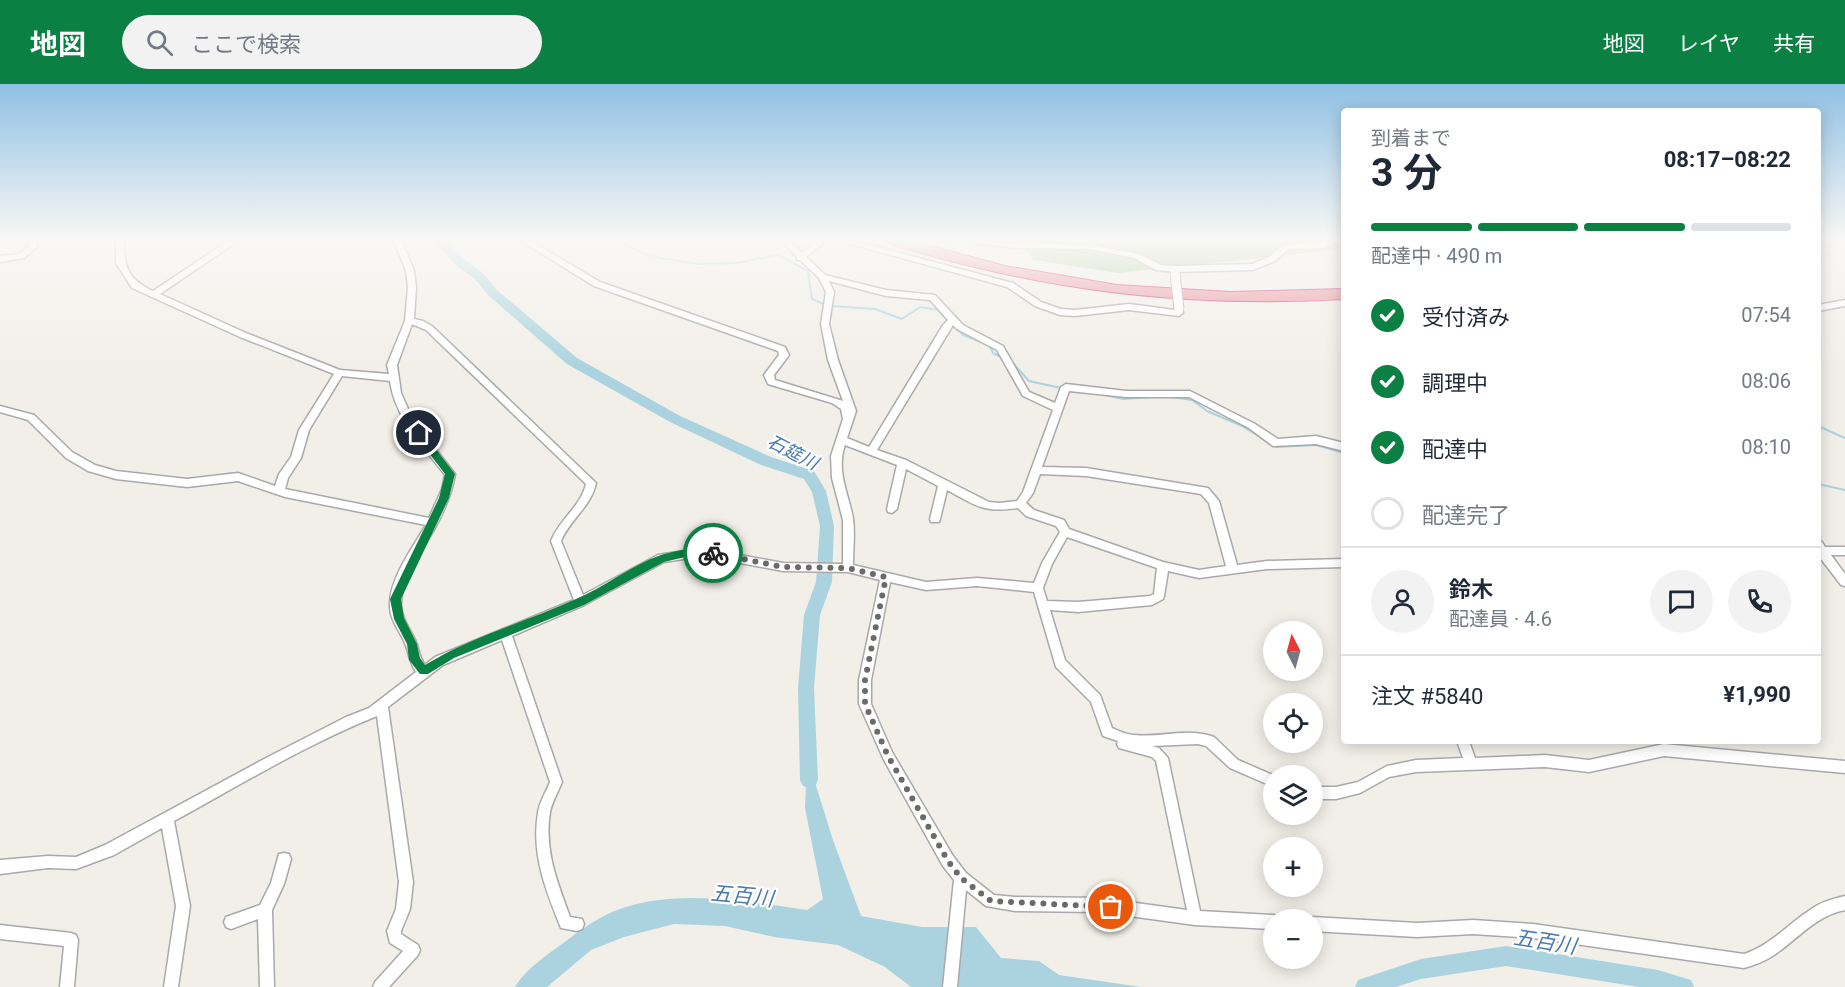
<!DOCTYPE html>
<html lang="ja">
<meta charset="utf-8">
<style>
:root{--surface:#fff;--page:#f2f2f3;--text:#1f2937;--muted:#747a83;--line:#e0e1e3;--accent:#0b8043}
body{margin:0;font-family:Roboto,"Noto Sans JP",sans-serif;background:var(--page);color:var(--text);height:100vh;display:flex;flex-direction:column;font-size:22px;white-space:nowrap}
*{box-sizing:border-box;margin:0}
p{font-size:20px;color:var(--muted)}
.icon{flex:none;width:33px;height:33px;fill:none;stroke:currentColor;stroke-width:2;stroke-linecap:round;stroke-linejoin:round}
.map{position:relative;flex:1;overflow:hidden}
.panel{position:absolute;left:1341px;top:24px;width:480px;height:636px;display:flex;flex-direction:column;background:var(--surface);border-radius:6px;box-shadow:0 3px 15px #0003}
.panel>*{flex:none}
.needle{width:39px;rotate:354deg}
.fabs{position:absolute;left:1263px;top:537px;display:grid;gap:12px}
.fabs a{display:grid;place-items:center;width:60px;height:60px;border-radius:50%;background:var(--surface);box-shadow:0 3px 15px #0003;font-size:30px}
.pin{position:absolute;display:grid;place-items:center;width:51px;height:51px;color:#fff;margin:-26px;border:3px solid #fff;border-radius:50%;box-shadow:0 2px 6px #0007}
.courier{position:absolute;display:grid;place-items:center;width:60px;height:60px;margin:-30px;border:4px solid #0b8043;border-radius:50%;background:#fff;color:#222;box-shadow:0 2px 8px #0007}
.summary em{font-style:normal;font-weight:700}
.summary div{display:flex;flex-direction:column-reverse}
.summary{display:flex;align-items:center;justify-content:space-between;height:102px;padding:0 30px}
h1{font-size:39px;font-weight:700;line-height:45px}
.bar{display:grid;grid-template-columns:repeat(4,1fr);gap:9px 6px;align-content:center;height:72px;padding:0 30px}
.bar i{height:8px;border-radius:4px;background:var(--line)}
.bar .selected{background:var(--accent)}
.bar p{grid-column:span 4}
.line{display:flex;align-items:center;gap:15px;padding:0 30px;border-top:2px solid var(--line)}
.line div{flex:1}
.round{display:grid;place-items:center;flex:none;width:63px;height:63px;border-radius:32px;background:var(--page)}
ol{padding:0 30px;list-style:none}
li{display:flex;align-items:center;gap:18px;height:66px}
li p{margin-inline-start:auto}
li .icon{padding:6px;border-radius:50%;background:var(--accent);color:#fff;stroke-width:4}
li:last-child{color:var(--muted)}
li i{width:33px;height:33px;border:3px solid var(--line);border-radius:50%}
header{display:flex;align-items:center;gap:36px;box-sizing:border-box;height:84px;padding:0 30px;background:var(--accent);color:#fff}
header strong{font-size:28px}
nav{display:flex;gap:33px;margin-inline-start:auto;font-size:21px}
.search{width:420px;height:54px;background:var(--page);display:flex;align-items:center;gap:15px;box-sizing:border-box;padding:0 21px;border-radius:33px;color:var(--muted);font-size:22px}
.map>svg:first-child{display:block}
.forest{fill:#add19e}
.parking{fill:#e2e2e2}
.water{fill:#aad3df}
.lines{fill:none;stroke-linecap:round;stroke-linejoin:round}
.stream{stroke:#aad3df;stroke-width:2}
.river{fill:#aad3df;fill-rule:evenodd}
.minor-casing{stroke:#a9a9a9;stroke-width:3}
.motorway-casing{stroke:#dc2a67;stroke-width:2}
.minor{fill:#fff;fill-rule:evenodd}
.motorway{fill:#e892a2;fill-rule:evenodd}
.minor-bridge-casing{stroke:#a9a9a9;stroke-width:11;stroke-linecap:butt}
.minor-bridge{stroke:#fff;stroke-width:9}
.route{fill:#0b8043}
.done{stroke:#6b6a68;stroke-width:6;stroke-dasharray:0 10.8}
.labels{text-anchor:middle;dominant-baseline:central;stroke-width:4.5;stroke-linejoin:round;paint-order:stroke}
.water-label{font-size:18px;font-style:italic;fill:#4a7aab;stroke:#fff}
.near-water-label{font-size:21px;font-style:italic;fill:#4a7aab;stroke:#fff}
</style>
<header>
<strong>地図</strong>
<div class="search"><svg class="icon" aria-label="search" viewBox="0 0 24 24"><circle cx="10" cy="10" r="6"/><path d="M15 15l6 6"/></svg>ここで検索</div>
<nav><a>地図</a><a>レイヤ</a><a>共有</a></nav>
</header>
<div class="map">
<svg width="1845" height="903" viewBox="0 0 1845 903">
<rect width="100%" height="100%" fill="#f2efe9"/>
<path class="forest" d="M 1018,157 L 1344,157 L 1344,165 L 1118,189 L 1034,176 Z"/>
<path class="parking" d="M 1818,157 L 1837,157 L 1836,173 L 1818,174 Z"/>
<path class="water" d="M 807,673 L 833,756 L 861,832 L 922,843 L 976,843 L 1001,874 L 1039,877 L 1059,891 L 1141,903 L 911,903 L 885,883 L 838,861 L 774,853 L 725,842 L 674,840 L 624,853 L 591,866 L 547,903 L 515,903 C 525,886 545,872 562,860 C 578,848 594,836 612,828 C 671,803 746,817 807,826 L 823,815 L 805,724 Z"/>
<g class="lines">
<path class="stream" d="M 618,157 L 649,172 L 698,180 L 736,179 L 778,171 L 808,187 L 812,215 L 826,221
M 831,222 L 875,225 L 902,235 L 920,223 L 938,226 L 948,237
M 952,241 L 963,251 L 989,261 L 993,269 L 1003,274
M 1011,277 L 1029,297 L 1061,304
M 1100,310 L 1123,315 L 1153,313
M 1171,313 L 1192,316 L 1207,327 L 1242,342 L 1276,363 L 1316,361 L 1344,369
M 1818,342 L 1845,354
M 1818,400 L 1845,406"/>
<path class="river" d="M 433,157 L 446,157 L 466,177 L 483,189 L 497,206 L 577,274 L 680,332 L 771,373 L 814,387 L 826,407 L 834,442 L 832,498 L 820,531 L 814,604 L 818,696 L 815,702 L 809,704 L 803,702 L 800,696 L 798,604 L 804,531 L 816,498 L 820,442 L 812,408 L 804,395 L 761,381 L 670,338 L 567,280 L 489,212 L 475,195 L 458,183 Z
M 1506,862 L 1658,886 L 1691,896 L 1694,903 L 1639,903 L 1506,882 L 1421,895 L 1396,903 L 1355,903 L 1358,896 L 1421,875 Z"/>
<g class="minor-casing">
<path id="minor" d="M 28,157 L 36,157 L 38,162 L 24,174 L 0,178 L 0,172 L 19,170 L 30,161 Z
M 116,157 L 124,157 C 124,184 128,195 153,207 L 228,157 L 238,157 L 160,210 L 246,249 L 340,286 L 389,290 L 387,281 L 405,237 L 408,203 L 406,187 L 394,157 L 402,157 L 414,187 L 416,203 L 414,235 L 423,237 L 432,242 L 596,399 C 591,423 570,435 561,457 L 583,511 L 658,471 L 703,464 L 783,479 L 843,480 L 843,436 L 832,394 L 831,372 L 843,335 L 841,325 L 832,319 L 768,300 L 764,291 L 779,271 L 778,267 L 594,202 L 521,157 L 531,157 L 600,198 L 785,263 L 789,271 L 774,291 L 775,296 L 843,317 L 828,276 L 821,240 L 826,208 L 819,194 L 800,176 L 797,176 L 797,173 L 781,157 L 790,157 L 802,169 L 817,157 L 826,157 L 806,173 L 825,191 L 886,206 L 935,211 L 963,241 L 1003,262 L 1029,308 L 1055,319 L 1061,303 L 1066,300 L 1126,307 L 1190,307 L 1255,340 L 1278,355 L 1316,352 L 1344,359 L 1344,367 L 1316,360 L 1273,362 L 1249,344 L 1189,313 L 1126,313 L 1069,307 L 1042,383 L 1086,384 L 1208,404 L 1219,417 L 1237,481 L 1267,477 L 1344,475 L 1344,483 L 1267,485 L 1199,494 L 1168,487 L 1164,512 L 1163,515 L 1152,521 L 1078,528 L 1050,526 L 1065,576 L 1100,611 L 1112,644 C 1119,647 1127,651 1134,651 C 1161,654 1188,643 1214,653 L 1238,676 L 1275,692 L 1274,692 L 1274,703 L 1230,684 L 1206,662 L 1198,660 L 1152,662 L 1159,664 L 1168,674 L 1200,827 L 1274,831 L 1280,836 L 1274,836 L 1274,845 L 1195,841 L 1100,828 L 1015,827 L 986,822 L 966,806 L 957,903 L 943,903 L 954,796 L 943,782 L 884,676 L 859,620 L 859,596 L 880,496 L 848,488 L 783,487 L 703,472 L 664,478 L 584,521 L 512,552 L 562,698 C 558,708 552,718 550,728 C 544,767 557,797 570,833 L 582,835 L 584,840 L 582,845 L 577,847 L 561,844 C 546,807 531,770 538,729 C 539,719 546,708 550,698 L 502,556 L 443,581 L 388,623 L 413,798 L 410,825 L 401,847 L 401,850 L 418,861 L 420,866 L 418,871 L 389,903 L 373,903 L 375,898 L 403,867 L 390,859 L 387,847 L 396,825 L 399,798 L 377,632 C 307,660 240,701 174,737 L 190,822 L 178,903 L 164,903 L 176,822 L 162,744 L 114,771 L 76,785 L 48,784 L 0,790 L 0,776 L 48,772 L 76,773 L 105,761 L 266,674 L 346,633 L 369,624 L 416,588 C 409,578 409,567 404,557 C 399,546 390,535 390,523 C 388,497 413,463 426,441 L 285,413 L 238,397 L 187,403 L 116,395 L 88,387 L 66,374 L 28,336 L 0,328 L 0,322 L 34,331 L 72,368 L 95,381 L 116,387 L 187,395 L 238,389 L 275,402 L 279,390 L 291,373 L 299,346 L 334,290 L 240,253 L 132,204 L 116,179 ZM 829,197 L 886,212 L 930,216 L 948,236 L 943,241 L 869,363 L 847,354 L 856,327 L 838,276 L 829,240 L 834,208 ZM 412,240 L 426,246 L 586,400 C 581,422 559,436 551,457 L 574,516 L 435,573 L 425,581 C 419,574 419,564 415,556 C 410,545 401,534 401,522 C 400,496 424,464 436,442 C 445,425 452,409 455,390 L 413,336 L 401,309 L 397,281 ZM 953,241 L 957,245 L 997,266 L 1023,312 L 1053,326 L 1023,408 L 1017,417 L 999,419 L 989,418 L 906,376 L 877,366 ZM 342,292 L 390,297 C 395,334 423,362 445,391 L 442,405 L 429,434 L 285,405 L 288,394 L 301,374 L 309,346 ZM 845,361 L 897,381 L 887,425 L 888,428 L 892,429 L 897,425 L 906,385 L 938,402 L 930,435 L 931,438 L 939,438 L 940,435 L 947,406 C 977,422 983,429 1018,424 L 1026,432 L 1056,442 L 1060,448 L 1042,479 L 1034,499 L 977,494 L 926,498 L 853,481 C 853,466 855,449 853,434 C 848,409 836,386 845,361 ZM 1040,390 L 1086,392 L 1201,410 L 1209,419 L 1226,482 L 1199,486 L 1163,478 L 1069,445 L 1064,436 L 1034,426 L 1026,419 L 1033,409 ZM 1067,453 L 1157,484 L 1154,510 L 1150,512 L 1078,518 L 1047,517 L 1043,504 L 1052,480 ZM 890,498 L 926,506 L 977,502 L 1034,508 L 1056,583 L 1091,618 L 1103,652 L 1118,657 L 1117,660 L 1119,664 L 1152,673 L 1156,677 L 1187,826 L 1100,814 L 1015,813 L 994,811 L 966,789 L 953,772 L 892,668 L 871,620 L 871,596 Z
M 840,157 L 854,157 L 1013,199 L 1041,218 L 1061,225 L 1075,226 L 1129,220 L 1175,226 L 1179,222 L 1182,223 L 1183,229 L 1179,232 L 1129,226 L 1075,232 L 1060,231 L 1035,222 L 1007,203 Z
M 945,157 L 954,157 L 950,159 Z
M 968,157 L 1090,161 L 1139,170 L 1161,181 L 1175,182 L 1252,180 L 1269,173 L 1283,161 L 1337,157 L 1324,164 L 1288,165 L 1275,177 L 1253,186 L 1175,188 L 1156,186 L 1134,174 L 1090,165 L 1017,164 L 972,159 Z
M 1845,216 L 1845,222 L 1818,227 L 1818,221 Z
M 1818,457 L 1822,458 L 1825,463 L 1845,463 L 1845,471 L 1831,471 L 1845,490 L 1845,502 L 1841,501 L 1818,471 Z
M 1457,657 L 1469,657 L 1475,674 L 1545,671 L 1589,676 L 1664,660 L 1845,677 L 1845,689 L 1664,672 L 1589,688 L 1545,683 L 1416,688 L 1389,693 L 1360,709 L 1336,715 L 1312,715 L 1312,703 L 1336,703 L 1358,698 L 1387,682 L 1416,676 L 1463,674 Z
M 284,769 L 289,770 L 291,775 L 284,800 L 272,826 L 274,903 L 260,903 L 258,835 L 231,845 L 226,843 L 224,838 L 226,833 L 260,821 L 271,799 L 279,770 Z
M 1845,812 L 1845,826 C 1815,832 1798,855 1774,871 C 1765,877 1755,881 1744,884 L 1533,854 L 1473,850 L 1417,853 L 1312,847 L 1312,836 L 1307,836 L 1312,833 L 1417,839 L 1473,836 L 1533,840 L 1744,870 C 1770,862 1788,840 1810,826 C 1821,818 1832,815 1845,812 Z
M 0,841 L 71,849 L 76,851 L 78,856 L 74,903 L 60,903 L 64,862 L 0,855 Z"/>
</g>
<g class="motorway-casing">
<path id="motorway" d="M 888,157 L 912,157 L 1005,182 L 1117,201 L 1230,208 L 1344,205 L 1344,215 C 1182,224 1045,207 890,160 Z"/>
</g>
<use href="#minor" class="minor"/>
<use href="#motorway" class="motorway"/>
<g class="minor-bridge-casing">
<path id="minor-bridge" d="M 1175,189 L 1179,225"/>
</g>
<use href="#minor-bridge" class="minor-bridge"/>
</g>
<linearGradient id="sky" x2="0" y2="1"><stop stop-color="#8fc0e4"/><stop offset="0.55" stop-color="#f9f8f5"/><stop offset="1" stop-color="#f9f8f5" stop-opacity="0"/></linearGradient>
<rect width="1845" height="284" fill="url(#sky)"/>
<path class="route" d="M 416,347 L 422,347 L 455,390 L 449,414 L 401,515 L 404,534 L 417,560 L 420,574 L 425,581 C 472,552 526,538 576,515 C 605,503 631,481 661,471 C 673,467 709,459 717,469 L 713,473 L 685,473 L 664,478 L 584,521 L 454,574 L 428,590 L 420,590 L 409,576 L 407,560 L 394,535 L 390,515 L 439,414 L 445,390 L 416,352 Z"/>
<g class="lines">
<path class="done" d="M 713,469 L 783,483 L 848,484 L 886,493 L 865,596 L 865,620 L 888,672 L 948,777 L 961,794 L 991,817 L 1111,823"/>
</g>
<g class="labels">
<g class="water-label">
<text transform="translate(793 368) rotate(27)">石筵川</text>
</g>
<g class="near-water-label">
<text transform="translate(742 812) rotate(6)">五百川</text>
<text transform="translate(1545 858) rotate(9)">五百川</text>
</g>
</g>
</svg>
<div class="fabs">
<a><svg class="needle" viewBox="-14 -14 28 28"><path d="M0-13l5 13h-10z" fill="#e53935"/><path d="M0 13l5-13h-10z" fill="#747a83"/></svg></a>
<a><svg class="icon" aria-label="locate" viewBox="0 0 24 24"><circle cx="12" cy="12" r="6"/><path d="M12 2v4M12 18v4M2 12h4M18 12h4"/></svg></a>
<a><svg class="icon" aria-label="layers" viewBox="0 0 24 24"><path d="M12 4l9 5-9 5-9-5zM3 14l9 5 9-5"/></svg></a>
<a>+</a>
<a>−</a>
</div>
<div class="pin" style="left:1111px;top:823px;background:#ea580c"><svg class="icon" aria-label="bag" viewBox="0 0 24 24"><path d="M5 8h14l-1 12H6zM9 8a3 3 0 0 1 6 0"/></svg></div>
<div class="pin" style="left:419px;top:349px;background:#1f2937"><svg class="icon" aria-label="home" viewBox="0 0 24 24"><path d="M3 11l9-7 9 7M6 9v11h12V9"/></svg></div>
<div class="courier" style="left:713px;top:469px"><svg class="icon" aria-label="bike" viewBox="0 0 24 24"><circle cx="6" cy="16" r="4"/><circle cx="18" cy="16" r="4"/><path d="M6 16l4-8h5l3 8M10 8l3 8H6M13 5h3"/></svg></div>
<section class="panel">
<div class="summary"><div><h1>3 分</h1><p>到着まで</p></div><em>08:17–08:22</em></div>
<div class="bar"><i class="selected"></i><i class="selected"></i><i class="selected"></i><i></i><p>配達中 · 490 m</p></div>
<ol>
<li><svg class="icon" aria-label="check" viewBox="0 0 24 24"><path d="M5 12l5 5 9-10"/></svg>受付済み<p>07:54</p></li>
<li><svg class="icon" aria-label="check" viewBox="0 0 24 24"><path d="M5 12l5 5 9-10"/></svg>調理中<p>08:06</p></li>
<li><svg class="icon" aria-label="check" viewBox="0 0 24 24"><path d="M5 12l5 5 9-10"/></svg>配達中<p>08:10</p></li>
<li><i></i>配達完了</li>
</ol>
<div class="line" style="height:108px"><a class="round"><svg class="icon" aria-label="person" viewBox="0 0 24 24"><circle cx="12" cy="8" r="4"/><path d="M4 21q1-7 8-7t8 7"/></svg></a><div><b>鈴木</b><p>配達員 · 4.6</p></div><a class="round"><svg class="icon" aria-label="chat" viewBox="0 0 24 24"><path d="M4 5h16v11H9l-5 4z"/></svg></a><a class="round"><svg class="icon" aria-label="phone" viewBox="0 0 24 24"><path d="M5 4h4l2 5-3 2q2 4 5 5l2-3 5 2v4C11 20 4 13 5 4z"/></svg></a></div>
<div class="line" style="height:78px"><div>注文 #5840</div><b>¥1,990</b></div>
</section>
</div>
